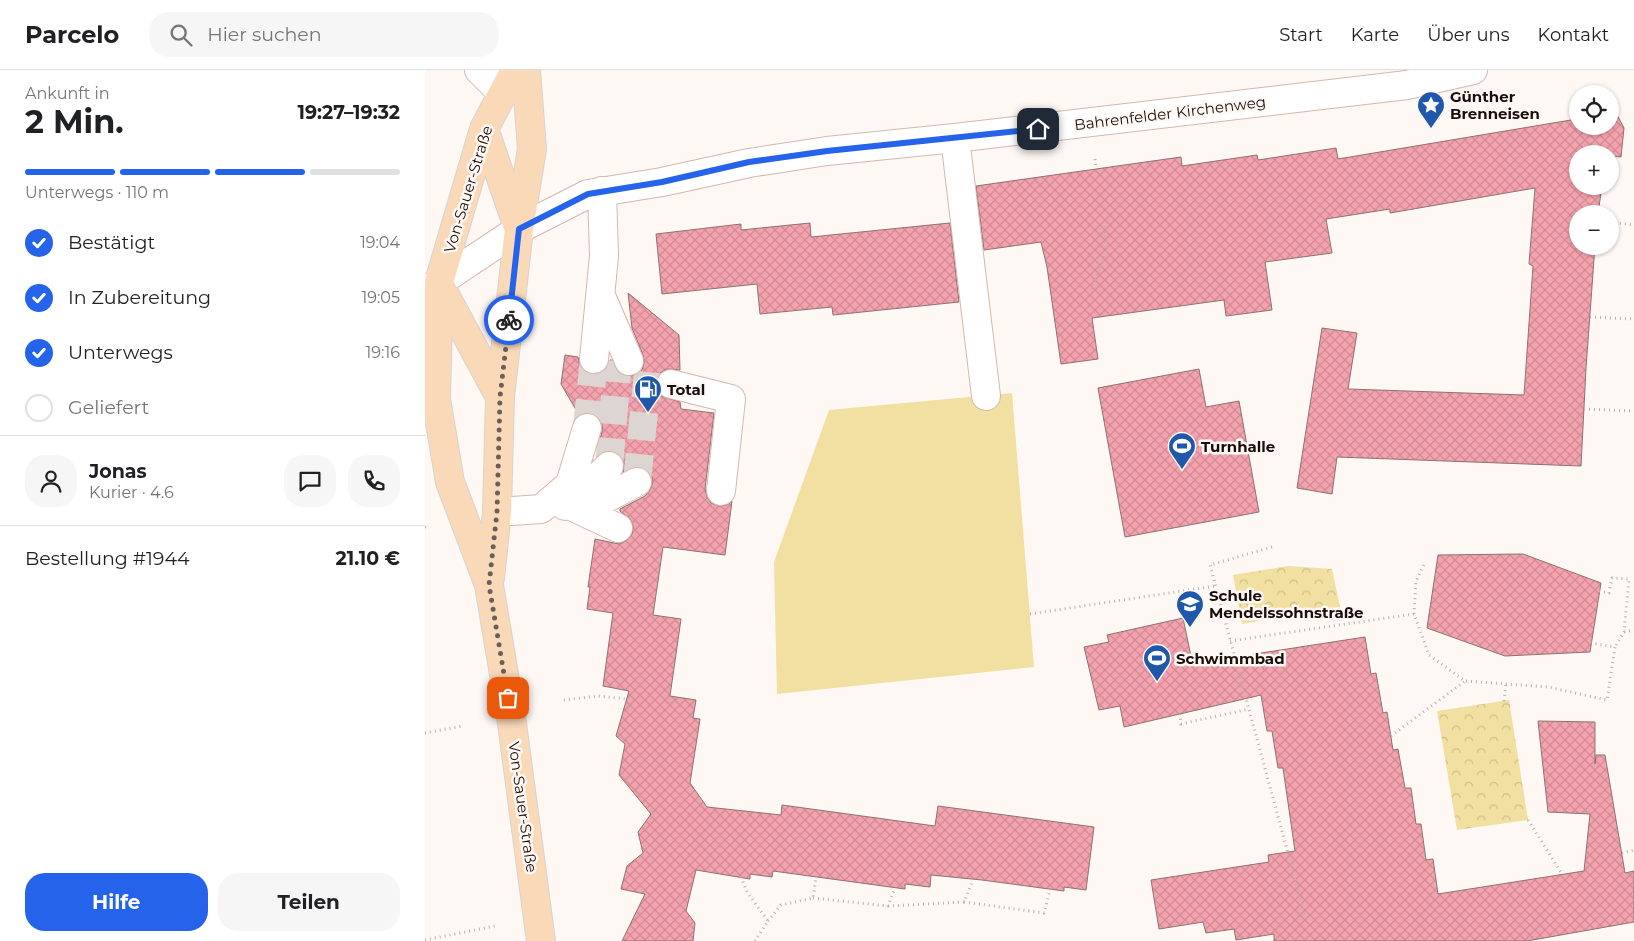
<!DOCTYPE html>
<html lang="de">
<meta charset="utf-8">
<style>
:root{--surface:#fff;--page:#f6f6f6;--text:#202124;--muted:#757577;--line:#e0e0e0;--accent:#2563eb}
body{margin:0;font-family:Montserrat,sans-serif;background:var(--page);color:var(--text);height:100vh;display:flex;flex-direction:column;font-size:19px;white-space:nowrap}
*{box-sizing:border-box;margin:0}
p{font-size:16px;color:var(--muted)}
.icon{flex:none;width:28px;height:28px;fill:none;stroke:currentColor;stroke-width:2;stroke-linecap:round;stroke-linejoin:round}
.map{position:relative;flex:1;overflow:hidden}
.sheet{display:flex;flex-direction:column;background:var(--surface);width:425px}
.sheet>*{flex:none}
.controls{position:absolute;left:1144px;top:15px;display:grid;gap:10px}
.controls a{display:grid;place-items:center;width:50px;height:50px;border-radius:50%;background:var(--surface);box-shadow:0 1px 4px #0004;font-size:25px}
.pin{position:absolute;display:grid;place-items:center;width:42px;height:42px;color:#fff;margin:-21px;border-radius:10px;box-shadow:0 2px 8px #0006}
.courier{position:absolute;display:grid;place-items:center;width:50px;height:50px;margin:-25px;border:4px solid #2563eb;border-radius:50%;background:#fff;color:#222;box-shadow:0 1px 6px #0007}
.summary em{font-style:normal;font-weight:700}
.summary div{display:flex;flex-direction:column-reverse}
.summary{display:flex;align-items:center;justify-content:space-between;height:85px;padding:0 25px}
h1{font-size:32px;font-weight:700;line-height:38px}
.bar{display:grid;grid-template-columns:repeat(4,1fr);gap:8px 5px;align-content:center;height:60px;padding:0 25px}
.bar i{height:6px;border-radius:4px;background:var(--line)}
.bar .on{background:var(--accent)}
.bar p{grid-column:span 4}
.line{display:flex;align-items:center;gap:12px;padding:0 25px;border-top:1px solid var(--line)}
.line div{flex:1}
.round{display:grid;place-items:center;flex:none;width:52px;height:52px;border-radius:20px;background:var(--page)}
ol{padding:0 25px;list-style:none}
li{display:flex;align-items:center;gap:15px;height:55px}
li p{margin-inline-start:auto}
li .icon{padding:5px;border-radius:50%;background:var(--accent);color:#fff;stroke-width:4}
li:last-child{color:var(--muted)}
li i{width:28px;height:28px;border:2px solid var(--line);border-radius:50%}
.action{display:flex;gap:10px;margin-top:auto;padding:10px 25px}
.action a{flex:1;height:58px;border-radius:20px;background:var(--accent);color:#fff;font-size:20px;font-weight:700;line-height:58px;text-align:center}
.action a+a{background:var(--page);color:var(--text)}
header{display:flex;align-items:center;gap:30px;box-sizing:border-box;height:70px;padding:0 25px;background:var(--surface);border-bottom:1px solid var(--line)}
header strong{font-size:24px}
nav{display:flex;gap:28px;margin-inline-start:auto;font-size:18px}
.search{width:350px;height:45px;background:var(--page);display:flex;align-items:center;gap:12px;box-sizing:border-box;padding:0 18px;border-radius:20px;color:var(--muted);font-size:19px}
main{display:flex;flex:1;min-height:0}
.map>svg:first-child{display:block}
.park{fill:url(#park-crowns)}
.pitch{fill:#f1e0a1}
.building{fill:url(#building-cross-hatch);stroke:#8f7073}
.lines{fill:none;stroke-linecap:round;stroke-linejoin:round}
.minor-tunnel{stroke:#dcd5d2;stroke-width:28;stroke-dasharray:28 14;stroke-linecap:butt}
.minor-casing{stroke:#d6b6ac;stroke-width:30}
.major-casing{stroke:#d6d4d3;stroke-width:30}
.path{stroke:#b9b1ae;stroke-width:3;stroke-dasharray:1 4;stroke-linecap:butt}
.minor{stroke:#fff;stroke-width:28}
.major{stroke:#fad9b8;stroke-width:28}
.done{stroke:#69605d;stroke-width:5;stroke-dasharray:0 9}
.route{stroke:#2563eb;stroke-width:6}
.labels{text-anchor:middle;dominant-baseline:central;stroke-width:5;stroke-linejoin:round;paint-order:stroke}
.poi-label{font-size:15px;font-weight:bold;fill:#190e0b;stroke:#fef8f5;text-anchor:start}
.street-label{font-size:15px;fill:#190e0b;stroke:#fef8f5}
</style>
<header>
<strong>Parcelo</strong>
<div class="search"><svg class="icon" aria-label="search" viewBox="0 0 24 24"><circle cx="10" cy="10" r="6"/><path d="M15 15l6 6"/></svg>Hier suchen</div>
<nav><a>Start</a><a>Karte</a><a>Über uns</a><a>Kontakt</a></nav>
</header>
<main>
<section class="sheet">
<div class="summary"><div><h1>2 Min.</h1><p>Ankunft in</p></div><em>19:27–19:32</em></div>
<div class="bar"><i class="on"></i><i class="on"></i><i class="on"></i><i></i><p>Unterwegs · 110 m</p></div>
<ol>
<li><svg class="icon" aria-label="check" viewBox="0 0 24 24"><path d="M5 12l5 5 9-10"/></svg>Bestätigt<p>19:04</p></li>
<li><svg class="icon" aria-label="check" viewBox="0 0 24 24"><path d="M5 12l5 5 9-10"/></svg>In Zubereitung<p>19:05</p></li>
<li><svg class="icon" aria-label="check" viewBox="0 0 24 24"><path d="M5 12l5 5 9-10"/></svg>Unterwegs<p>19:16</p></li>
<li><i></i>Geliefert</li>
</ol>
<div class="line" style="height:90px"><a class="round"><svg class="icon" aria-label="person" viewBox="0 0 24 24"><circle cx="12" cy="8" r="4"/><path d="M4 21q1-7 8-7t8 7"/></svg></a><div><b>Jonas</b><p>Kurier · 4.6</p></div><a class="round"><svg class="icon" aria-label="chat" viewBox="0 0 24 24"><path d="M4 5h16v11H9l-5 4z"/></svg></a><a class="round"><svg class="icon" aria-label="phone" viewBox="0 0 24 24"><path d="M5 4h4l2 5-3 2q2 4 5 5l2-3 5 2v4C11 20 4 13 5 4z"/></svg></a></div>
<div class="line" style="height:65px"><div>Bestellung #1944</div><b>21.10 €</b></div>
<div class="action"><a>Hilfe</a><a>Teilen</a></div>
</section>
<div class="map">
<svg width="1209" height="871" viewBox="0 0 1209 871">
<defs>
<pattern id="park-crowns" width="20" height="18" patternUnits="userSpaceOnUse" patternTransform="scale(1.25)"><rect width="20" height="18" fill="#f1e0a1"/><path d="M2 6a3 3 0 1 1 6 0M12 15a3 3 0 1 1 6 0" fill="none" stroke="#cebf89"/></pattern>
<pattern id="building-cross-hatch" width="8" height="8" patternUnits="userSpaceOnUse" patternTransform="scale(1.25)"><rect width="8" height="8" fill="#f4a3ae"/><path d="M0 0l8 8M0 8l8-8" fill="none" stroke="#d18b94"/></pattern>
</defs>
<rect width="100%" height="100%" fill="#fef8f5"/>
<path class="park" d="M 863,496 L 907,499 L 915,537 L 817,554 L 808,505 Z
M 1084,630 L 1103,750 L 1032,760 L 1012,641 Z"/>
<path class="pitch" d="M 587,323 L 609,597 L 352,624 L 349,492 L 404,340 Z"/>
<path class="building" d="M 1185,43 L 1191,43 L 1199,58 L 1196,87 L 1185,86 L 1185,84 L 1152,84 L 1152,116 L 1177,116 L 1173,144 L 1152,144 L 1152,176 L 1170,176 L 1161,298 L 1156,396 L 912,387 L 907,424 L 872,418 L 897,258 L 932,263 L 923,319 L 1099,325 L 1108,196 L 1104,194 L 1110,118 L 965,143 L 965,139 L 901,149 L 907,183 L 840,192 L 847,240 L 801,246 L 799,230 L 667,248 L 673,289 L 636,294 L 622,197 L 616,172 L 559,180 L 551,116 L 756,87 L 757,96 L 832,85 L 833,90 L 911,78 L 913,89 L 1152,49 L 1152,56 L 1185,56 Z
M 385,153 L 386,167 L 525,153 L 534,232 L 408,245 L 407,237 L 335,244 L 332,214 L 237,224 L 231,164 L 316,154 L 316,160 Z
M 203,223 L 254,265 L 255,300 L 242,299 L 235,303 L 231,311 L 231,319 L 236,326 L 255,332 L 256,339 L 289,343 L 280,419 L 282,427 L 286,433 L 294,436 L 302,435 L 307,431 L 300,485 L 238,477 L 228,545 L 256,549 L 245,626 L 271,630 L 268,648 L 275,649 L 265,713 L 282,737 L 356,745 L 357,735 L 510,756 L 513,736 L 669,757 L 661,820 L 639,817 L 639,821 L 557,810 L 506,805 L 505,817 L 480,814 L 480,819 L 348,801 L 347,807 L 325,804 L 325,809 L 271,800 L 261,841 L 270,853 L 268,871 L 197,871 L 220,824 L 196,819 L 202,796 L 218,783 L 213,762 L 226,744 L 194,705 L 200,674 L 191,666 L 204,621 L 178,616 L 188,543 L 162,539 L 165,517 L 163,517 L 170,469 L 194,474 L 202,470 L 207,464 L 208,456 L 205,449 L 195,441 L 195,439 L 220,426 L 225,420 L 228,412 L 226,404 L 220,399 L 212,396 L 198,402 L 199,393 L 195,385 L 188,381 L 181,381 L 176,383 L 173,376 L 177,362 L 177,354 L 174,348 L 166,343 L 159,343 L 154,345 L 136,314 L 140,285 L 153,287 L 155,296 L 160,302 L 167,304 L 176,303 L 182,298 L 185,290 L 187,290 L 194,303 L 202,306 L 210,305 L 217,300 L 219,293 L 218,285 L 207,258 Z
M 774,299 L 781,337 L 814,331 L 834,442 L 700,467 L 673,318 Z
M 1098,484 L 1176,513 L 1165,582 L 1080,586 L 1002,558 L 1013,485 Z
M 758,548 L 767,591 L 790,585 L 791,590 L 940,567 L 946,604 L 951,603 L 958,643 L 962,642 L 968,680 L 973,679 L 980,718 L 986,718 L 991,754 L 996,754 L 1001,790 L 1008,789 L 1013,824 L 1159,801 L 1165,744 L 1123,742 L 1113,651 L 1170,652 L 1170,694 L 1171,685 L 1180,685 L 1200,803 L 1209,801 L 1209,852 L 1102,871 L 849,871 L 849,864 L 811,870 L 809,859 L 781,863 L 778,852 L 734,859 L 726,810 L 844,792 L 843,785 L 870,781 L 858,698 L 853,698 L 847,661 L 842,661 L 836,625 L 699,657 L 695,636 L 674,640 L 659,577 L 684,572 L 682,565 Z"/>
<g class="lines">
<path class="minor-tunnel" d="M 162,358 L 169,289
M 184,396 L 193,291
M 212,412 L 223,302"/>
<g class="minor-casing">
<path id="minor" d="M 54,0 L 78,24
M 530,68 L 561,326
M 1,221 L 94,159 L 163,124 L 237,112 L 324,93 L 402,81 L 530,68 L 982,15 L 1048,0
M 176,226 L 204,291
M 169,289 L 179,186 L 177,121
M 246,314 L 306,329 L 296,421
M 184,396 L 144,435 L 193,458
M 140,436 L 176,431 L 212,412
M 72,442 L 116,439 L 145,414 L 162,358"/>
</g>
<g class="major-casing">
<path id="major" d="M 90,0 L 59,59 L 14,212 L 11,329 L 25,412 L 64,515 L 86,646 L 116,871
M 59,59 L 93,157
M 14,214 L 75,327
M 65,508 L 72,442 L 75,327 L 94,159 L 107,79 L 101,0"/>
</g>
<path class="path" d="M 670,89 L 671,99
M 1185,152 L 1209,155
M 664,224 L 679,189 L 682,177 L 678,153
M 1165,247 L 1209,249
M 1159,339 L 1209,341
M 0,457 L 2,458
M 847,477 L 785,495 L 881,850
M 999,495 L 991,511 L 989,544 L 1004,585 L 1040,611 L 1123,617 L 1182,630 L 1190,577 L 1166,573
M 1174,521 L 1184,523 L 1187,508 L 1204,509 L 1199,562 L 1190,577
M 605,544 L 790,516
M 1199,562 L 1209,560
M 805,571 L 989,544
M 139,630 L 173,626 L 203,629
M 1079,631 L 1081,614
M 755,644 L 756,654 L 824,639
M 0,663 L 37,656
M 966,666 L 1040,611
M 1103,750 L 1137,804
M 1197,783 L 1209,780
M 316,807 L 322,822 L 343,851 L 330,871
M 388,828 L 463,836 L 470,818
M 539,832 L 619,843 L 625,820
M 463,836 L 539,832 L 548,810
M 343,851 L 356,835 L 388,828 L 391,807
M 0,870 L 70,856"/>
<use href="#minor" class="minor"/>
<use href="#major" class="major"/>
</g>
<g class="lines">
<path class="done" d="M 83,628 L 64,515 L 72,442 L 75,327 L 84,250"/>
<path class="route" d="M 84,250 L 94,159 L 163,124 L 237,112 L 324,92 L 402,81 L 613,59"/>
</g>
<defs>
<g id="sight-pin" transform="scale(1.4375)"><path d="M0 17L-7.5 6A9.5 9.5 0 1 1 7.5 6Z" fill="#1f58aa" stroke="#fef8f5"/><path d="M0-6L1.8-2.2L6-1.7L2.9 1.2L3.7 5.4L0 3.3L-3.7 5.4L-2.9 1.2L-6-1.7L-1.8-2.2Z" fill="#fff"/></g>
<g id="fuel-pin" transform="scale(1.4375)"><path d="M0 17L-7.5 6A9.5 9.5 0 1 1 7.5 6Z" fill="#1f58aa" stroke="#fef8f5"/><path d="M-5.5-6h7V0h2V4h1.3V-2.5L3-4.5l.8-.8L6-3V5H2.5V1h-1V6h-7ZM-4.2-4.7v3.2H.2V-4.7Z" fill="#fff"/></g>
<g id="stadium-pin" transform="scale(1.4375)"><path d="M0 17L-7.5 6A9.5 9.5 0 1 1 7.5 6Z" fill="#1f58aa" stroke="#fef8f5"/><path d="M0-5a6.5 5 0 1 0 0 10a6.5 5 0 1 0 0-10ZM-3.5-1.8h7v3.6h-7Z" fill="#fff"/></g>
<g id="school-pin" transform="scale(1.4375)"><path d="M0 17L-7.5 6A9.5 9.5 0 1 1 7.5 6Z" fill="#1f58aa" stroke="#fef8f5"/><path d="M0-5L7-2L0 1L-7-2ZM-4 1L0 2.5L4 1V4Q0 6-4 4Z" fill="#fff"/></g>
</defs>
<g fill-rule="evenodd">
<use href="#sight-pin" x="1006" y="35"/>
<use href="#fuel-pin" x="223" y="319"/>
<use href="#stadium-pin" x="757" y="376"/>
<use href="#school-pin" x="765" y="534"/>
<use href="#stadium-pin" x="732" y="588"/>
</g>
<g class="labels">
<g class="poi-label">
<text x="1025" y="26">Günther<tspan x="1025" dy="17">Brenneisen</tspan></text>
<text x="242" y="319">Total</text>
<text x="776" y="376">Turnhalle</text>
<text x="784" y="525">Schule<tspan x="784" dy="17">Mendelssohnstraße</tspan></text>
<text x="751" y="588">Schwimmbad</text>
</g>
<g class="street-label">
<text transform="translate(745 43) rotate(-7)">Bahrenfelder Kirchenweg</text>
<text transform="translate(43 119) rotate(-73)">Von-Sauer-Straße</text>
<text transform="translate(98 737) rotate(82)">Von-Sauer-Straße</text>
</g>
</g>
</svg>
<div class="controls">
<a><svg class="icon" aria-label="locate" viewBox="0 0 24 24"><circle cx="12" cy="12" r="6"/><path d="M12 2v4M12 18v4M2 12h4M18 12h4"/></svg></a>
<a>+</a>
<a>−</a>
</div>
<div class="pin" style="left:83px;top:628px;background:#ea580c"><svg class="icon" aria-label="bag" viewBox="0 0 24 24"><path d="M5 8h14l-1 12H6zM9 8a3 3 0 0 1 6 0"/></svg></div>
<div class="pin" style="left:613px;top:59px;background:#1f2937"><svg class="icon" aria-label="home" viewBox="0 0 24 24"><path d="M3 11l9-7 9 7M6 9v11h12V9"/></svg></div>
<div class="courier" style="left:84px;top:250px"><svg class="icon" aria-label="bike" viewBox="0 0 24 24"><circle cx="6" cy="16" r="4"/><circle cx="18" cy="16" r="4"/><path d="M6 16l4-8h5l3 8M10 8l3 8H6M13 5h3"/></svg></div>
</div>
</main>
